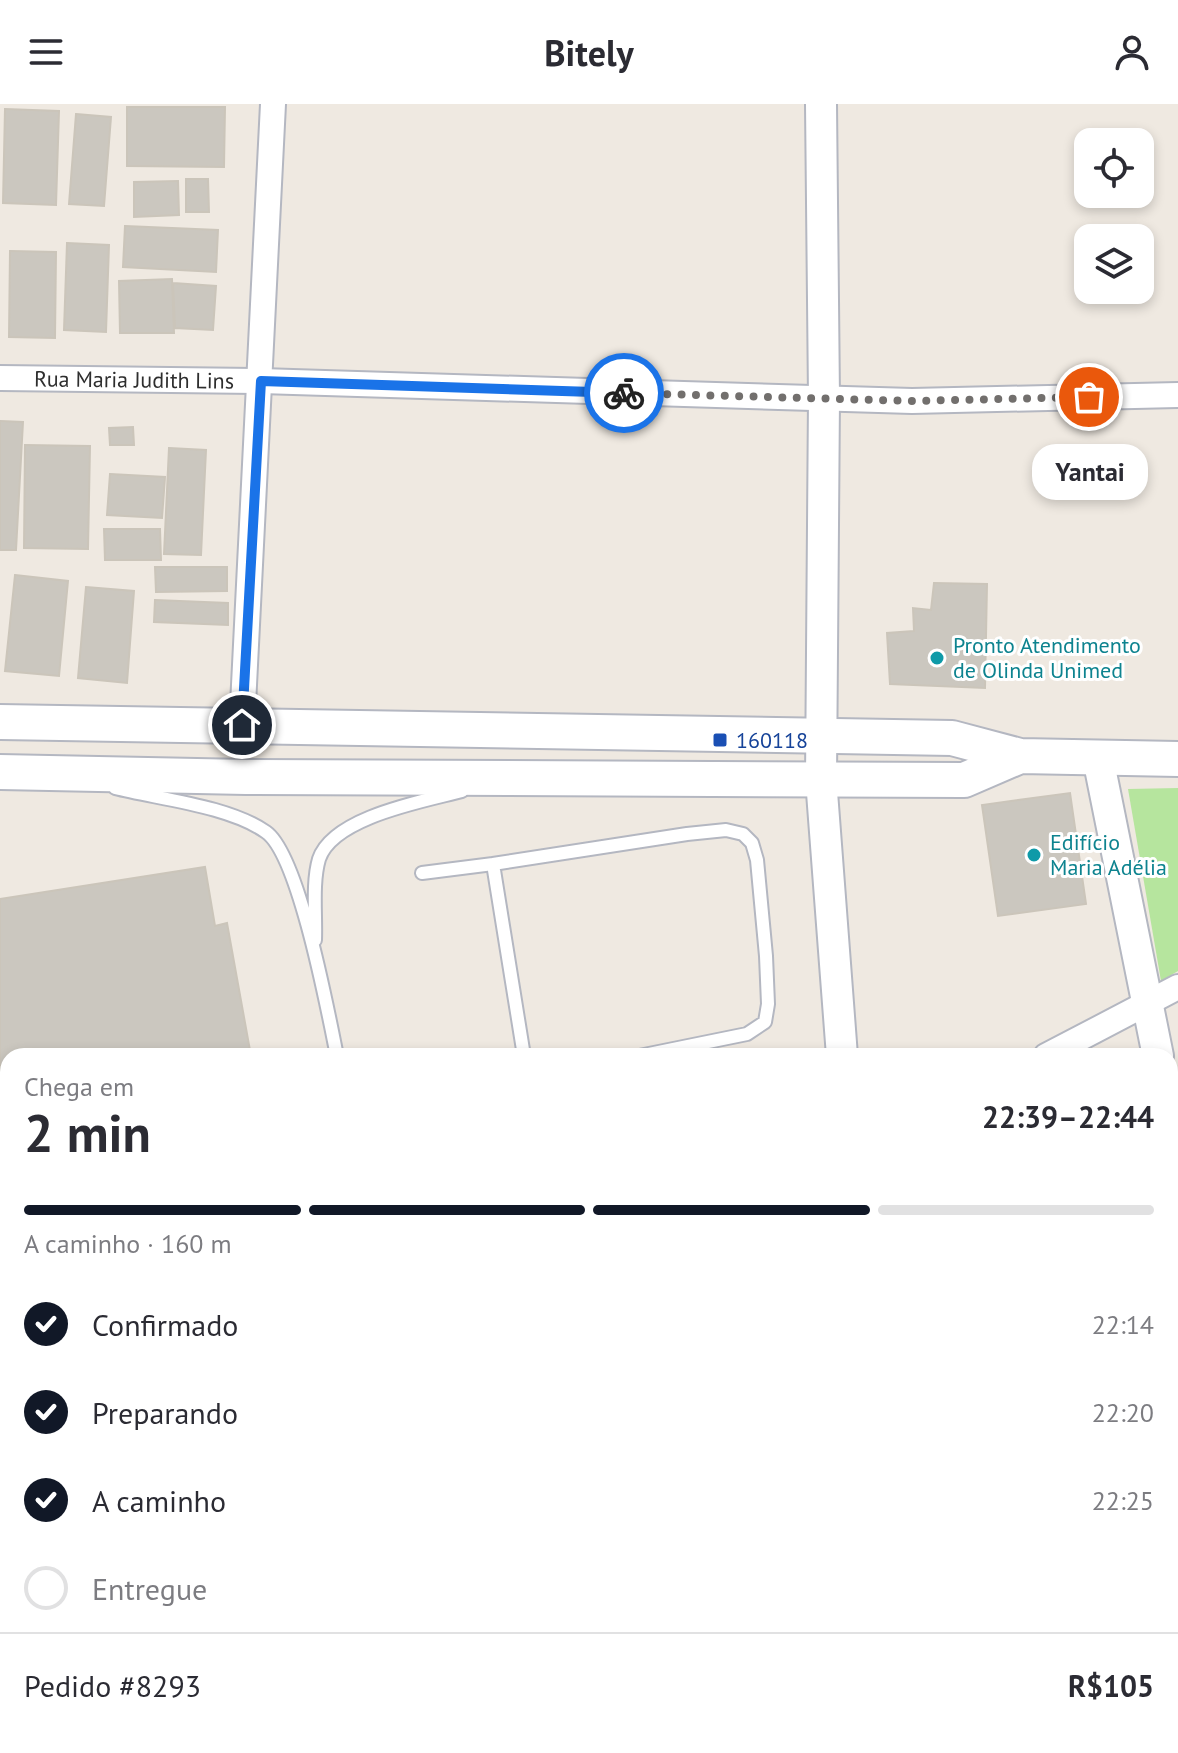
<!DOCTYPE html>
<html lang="pt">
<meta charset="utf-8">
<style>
:root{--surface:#fff;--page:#f2f2f3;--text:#2b2b33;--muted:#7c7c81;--line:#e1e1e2;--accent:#111827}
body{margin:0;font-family:"PT Sans",sans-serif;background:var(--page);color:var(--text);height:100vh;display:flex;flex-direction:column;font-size:30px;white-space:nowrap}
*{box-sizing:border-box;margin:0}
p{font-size:26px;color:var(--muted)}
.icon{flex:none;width:44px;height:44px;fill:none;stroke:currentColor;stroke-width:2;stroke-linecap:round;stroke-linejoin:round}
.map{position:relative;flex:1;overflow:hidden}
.panel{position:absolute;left:0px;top:944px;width:1178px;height:706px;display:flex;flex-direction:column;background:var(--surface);border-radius:24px 24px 0 0;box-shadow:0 4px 12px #0003}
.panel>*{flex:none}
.buttons{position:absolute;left:1074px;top:24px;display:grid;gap:16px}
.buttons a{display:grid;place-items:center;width:80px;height:80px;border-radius:16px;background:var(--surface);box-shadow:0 4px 12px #0003;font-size:40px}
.pin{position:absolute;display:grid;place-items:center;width:68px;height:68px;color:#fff;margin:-34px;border:4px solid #fff;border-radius:50%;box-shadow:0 2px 8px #0007}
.courier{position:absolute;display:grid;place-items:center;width:80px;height:80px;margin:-40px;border:6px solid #1a73e8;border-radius:50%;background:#fff;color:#222;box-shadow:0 2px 10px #0007}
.bubble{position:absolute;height:56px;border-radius:24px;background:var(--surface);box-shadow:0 4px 12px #0003;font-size:26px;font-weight:700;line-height:56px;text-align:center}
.overview em{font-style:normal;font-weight:700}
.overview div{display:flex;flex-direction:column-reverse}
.overview{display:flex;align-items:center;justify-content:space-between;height:136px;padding:0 24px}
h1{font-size:52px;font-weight:700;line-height:60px}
.bar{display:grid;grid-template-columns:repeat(4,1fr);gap:12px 8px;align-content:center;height:96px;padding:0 24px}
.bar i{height:10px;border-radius:6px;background:var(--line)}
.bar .current{background:var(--accent)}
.bar p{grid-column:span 4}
.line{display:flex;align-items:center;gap:20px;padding:0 24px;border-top:2px solid var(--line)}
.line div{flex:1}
ol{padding:0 24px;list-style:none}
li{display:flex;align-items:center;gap:24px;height:88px}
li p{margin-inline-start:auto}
li .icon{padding:8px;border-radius:50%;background:var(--accent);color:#fff;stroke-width:4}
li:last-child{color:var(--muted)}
li i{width:44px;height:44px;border:4px solid var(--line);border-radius:50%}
header{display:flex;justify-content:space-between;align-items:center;height:104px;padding:0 24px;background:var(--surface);font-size:36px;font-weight:700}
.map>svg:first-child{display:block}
.green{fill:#b6e59e}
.building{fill:#cbc7bf;stroke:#cbc5ba;stroke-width:2}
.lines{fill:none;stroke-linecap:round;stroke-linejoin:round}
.service-casing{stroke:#b4b7c1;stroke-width:16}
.minor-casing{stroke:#b4b7c1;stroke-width:28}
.tertiary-casing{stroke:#b4b7c1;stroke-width:34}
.secondary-casing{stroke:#b4b7c1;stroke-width:38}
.service{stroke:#fff;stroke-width:12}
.minor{stroke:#fff;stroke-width:24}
.tertiary{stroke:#fff;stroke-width:30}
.secondary{stroke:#fff;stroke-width:34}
.done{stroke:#726f6d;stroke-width:8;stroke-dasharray:0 14.4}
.route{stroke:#1a73e8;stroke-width:10}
.culture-dot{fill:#0f9aa8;stroke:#fff;stroke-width:3}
.transit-dot{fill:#1a4fb4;stroke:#fff;stroke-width:3}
.labels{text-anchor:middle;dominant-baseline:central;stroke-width:6;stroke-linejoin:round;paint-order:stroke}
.street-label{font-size:22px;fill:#2e2e2e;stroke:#fff}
.culture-label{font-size:22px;fill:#0d838f;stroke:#fff;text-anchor:start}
.transit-label{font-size:22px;fill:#164399;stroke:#fff;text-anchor:start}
</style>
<header><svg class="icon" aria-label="menu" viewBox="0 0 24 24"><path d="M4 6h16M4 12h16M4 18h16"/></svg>Bitely<svg class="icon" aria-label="person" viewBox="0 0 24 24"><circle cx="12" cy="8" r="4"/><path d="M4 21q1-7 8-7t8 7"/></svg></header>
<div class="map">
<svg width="1178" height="1649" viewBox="0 0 1178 1649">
<rect width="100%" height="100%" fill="#efe9e1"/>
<path class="green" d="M 1178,684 L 1178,867 L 1161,877 L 1128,685 Z"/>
<path class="building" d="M 127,3 L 225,3 L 224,63 L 127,62 Z
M 5,5 L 59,7 L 56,101 L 3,99 Z
M 76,10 L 111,13 L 104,102 L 69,100 Z
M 186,75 L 208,75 L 209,108 L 186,108 Z
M 178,77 L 179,111 L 134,113 L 134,78 Z
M 125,122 L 218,126 L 216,168 L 123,163 Z
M 67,139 L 109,141 L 106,228 L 64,226 Z
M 10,147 L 56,148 L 55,234 L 9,233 Z
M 172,175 L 174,229 L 120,229 L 119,177 Z
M 173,179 L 216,182 L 213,226 L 175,224 Z
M 0,317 L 23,318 L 16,446 L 0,446 Z
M 133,323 L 134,341 L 110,341 L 109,324 Z
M 25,341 L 90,342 L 88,445 L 24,444 Z
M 169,344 L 206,346 L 201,451 L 164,450 Z
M 110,370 L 165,373 L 162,414 L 107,411 Z
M 104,425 L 160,425 L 161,456 L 105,456 Z
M 155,463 L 227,463 L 227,487 L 156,488 Z
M 15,471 L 68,477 L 59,572 L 5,567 Z
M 934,479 L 987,480 L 985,584 L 890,580 L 887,529 L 914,527 L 913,504 L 931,506 Z
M 86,483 L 134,487 L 127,579 L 78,574 Z
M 155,496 L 228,499 L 228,521 L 154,518 Z
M 1070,689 L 1086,800 L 998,812 L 982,701 Z
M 205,763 L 215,822 L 227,819 L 251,952 L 8,952 L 8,1440 L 0,1441 L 0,795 Z
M 8,1533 L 8,1642 L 770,1642 L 769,1649 L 0,1649 L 0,1535 Z"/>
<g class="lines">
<g class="service-casing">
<path id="service" d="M 115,684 C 159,695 229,702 266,728 C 299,751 328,908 337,952
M 422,769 L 493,760
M 315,836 C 316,811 312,779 319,755 C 333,713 424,697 462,687
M 524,952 L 493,760 L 687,730 L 726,726 L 743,730 L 752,739 L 757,756 L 766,852 L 768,900 L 765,918 L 747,930 L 639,952"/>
</g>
<g class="minor-casing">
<g id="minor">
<path id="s1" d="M 0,274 L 261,277 L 912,297 L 1178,291"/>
<path d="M 242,621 L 273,0"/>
<path d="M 1046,952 L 1178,883"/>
<path d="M 1170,1256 L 1178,1252"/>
</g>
</g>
<g class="tertiary-casing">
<path id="tertiary" d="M 821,0 L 824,294 L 821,675 L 842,952
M 1098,654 L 1158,952
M 1170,1020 L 1178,1063
M 1170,1632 L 1178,1629
M 867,1642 L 867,1649
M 1135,1649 L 1150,1642"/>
</g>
<g class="secondary-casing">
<path id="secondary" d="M 0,618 L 952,634 L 1020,652 L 1178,655
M 0,668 L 246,673 L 964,676 L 1020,652"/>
</g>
<use href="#service" class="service"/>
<use href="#minor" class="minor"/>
<use href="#tertiary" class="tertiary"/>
<use href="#secondary" class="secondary"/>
</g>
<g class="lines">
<path class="done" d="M 624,289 L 912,297 L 1089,293"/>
<path class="route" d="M 242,621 L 261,277 L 624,289"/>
</g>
<g class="culture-dot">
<circle cx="937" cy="554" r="8"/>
<circle cx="1034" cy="751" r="8"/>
</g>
<rect class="transit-dot" x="712" y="628" width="16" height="16" rx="4"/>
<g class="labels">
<g class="street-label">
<text stroke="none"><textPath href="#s1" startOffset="134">Rua Maria Judith Lins</textPath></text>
</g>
<g class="culture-label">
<text x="953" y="541">Pronto Atendimento<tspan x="953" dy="25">de Olinda Unimed</tspan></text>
<text x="1050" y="738">Edifício<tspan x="1050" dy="25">Maria Adélia</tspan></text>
</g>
<g class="transit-label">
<text x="736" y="636">160118</text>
</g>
</g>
</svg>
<div class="buttons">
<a><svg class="icon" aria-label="locate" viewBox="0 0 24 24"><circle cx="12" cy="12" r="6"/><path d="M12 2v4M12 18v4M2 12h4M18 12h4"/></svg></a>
<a><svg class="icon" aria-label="layers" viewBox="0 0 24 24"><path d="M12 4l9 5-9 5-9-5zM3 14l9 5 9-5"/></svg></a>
</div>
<div class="pin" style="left:1089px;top:293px;background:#ea580c"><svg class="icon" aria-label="bag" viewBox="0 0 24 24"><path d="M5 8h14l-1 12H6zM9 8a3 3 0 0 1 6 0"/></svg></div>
<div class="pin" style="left:242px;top:621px;background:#1f2937"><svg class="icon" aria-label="home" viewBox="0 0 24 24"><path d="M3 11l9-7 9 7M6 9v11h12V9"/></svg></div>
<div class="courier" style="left:624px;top:289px"><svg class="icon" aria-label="bike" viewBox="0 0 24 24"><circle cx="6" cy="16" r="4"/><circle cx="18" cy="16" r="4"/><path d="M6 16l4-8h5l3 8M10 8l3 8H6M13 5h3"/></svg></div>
<div class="bubble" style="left:1032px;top:340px;width:116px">Yantai</div>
<section class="panel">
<div class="overview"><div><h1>2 min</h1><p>Chega em</p></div><em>22:39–22:44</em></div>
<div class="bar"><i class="current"></i><i class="current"></i><i class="current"></i><i></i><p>A caminho · 160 m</p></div>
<ol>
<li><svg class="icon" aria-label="check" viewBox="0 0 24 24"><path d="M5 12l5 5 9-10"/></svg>Confirmado<p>22:14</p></li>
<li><svg class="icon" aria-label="check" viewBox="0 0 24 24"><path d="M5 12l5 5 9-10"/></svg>Preparando<p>22:20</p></li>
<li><svg class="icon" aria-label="check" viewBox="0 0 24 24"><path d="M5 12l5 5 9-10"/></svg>A caminho<p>22:25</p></li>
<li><i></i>Entregue</li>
</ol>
<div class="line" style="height:104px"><div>Pedido #8293</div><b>R$105</b></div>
</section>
</div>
